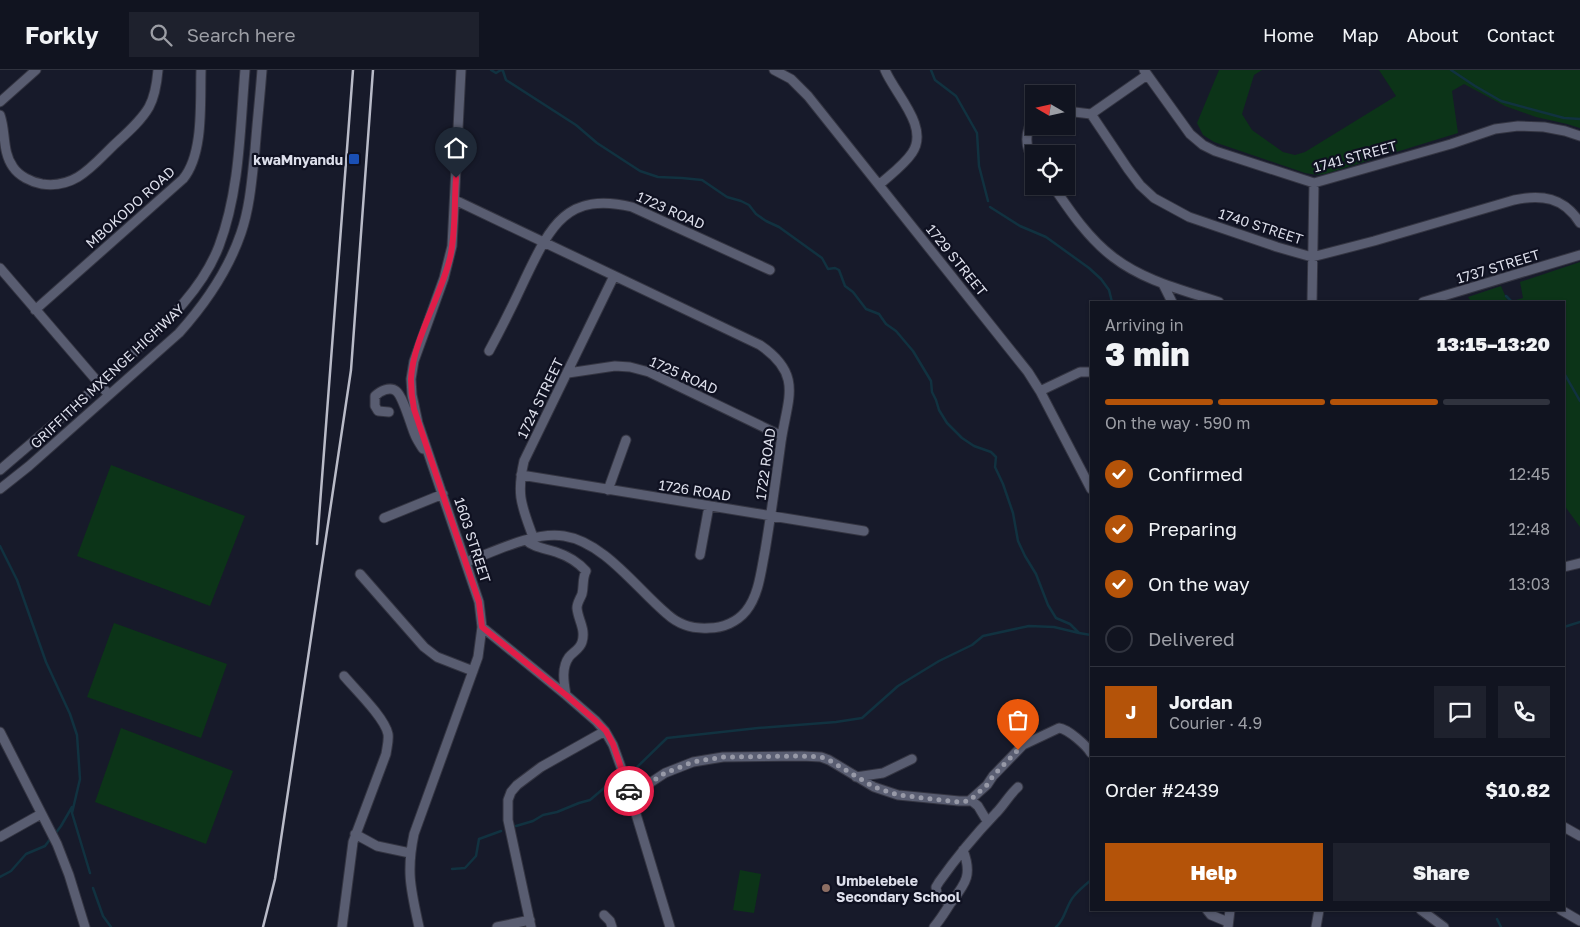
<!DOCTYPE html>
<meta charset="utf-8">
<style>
:root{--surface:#111420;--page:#1e212d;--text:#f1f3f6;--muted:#9c9ea5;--line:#30333e;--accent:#b45309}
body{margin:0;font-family:"Golos Text",sans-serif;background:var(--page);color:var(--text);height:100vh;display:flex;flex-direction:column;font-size:19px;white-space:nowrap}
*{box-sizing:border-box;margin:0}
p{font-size:16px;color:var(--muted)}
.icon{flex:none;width:28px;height:28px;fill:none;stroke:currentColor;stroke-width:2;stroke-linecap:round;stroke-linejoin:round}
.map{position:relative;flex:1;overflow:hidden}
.details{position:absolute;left:1090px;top:231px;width:475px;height:610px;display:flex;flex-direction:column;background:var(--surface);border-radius:0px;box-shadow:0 1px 4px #0004,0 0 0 1px var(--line)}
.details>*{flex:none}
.needle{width:32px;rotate:279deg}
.buttons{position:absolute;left:1025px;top:15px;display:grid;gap:10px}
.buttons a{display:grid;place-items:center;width:50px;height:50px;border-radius:0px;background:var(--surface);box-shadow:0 1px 4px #0004,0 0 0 1px var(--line);font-size:25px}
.pin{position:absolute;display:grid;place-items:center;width:42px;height:42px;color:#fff;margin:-51px -21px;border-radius:50% 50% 50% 0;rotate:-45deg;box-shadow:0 0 5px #0007}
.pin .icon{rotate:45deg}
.courier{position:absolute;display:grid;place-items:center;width:50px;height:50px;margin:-25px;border:4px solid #e11d48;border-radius:50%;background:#fff;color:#222;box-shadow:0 1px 6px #0007}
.head em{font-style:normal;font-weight:800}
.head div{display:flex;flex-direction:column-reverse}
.head{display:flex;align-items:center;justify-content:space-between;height:85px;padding:0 15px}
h1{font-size:32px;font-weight:800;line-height:38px}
.bar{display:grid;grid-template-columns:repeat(4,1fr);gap:8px 5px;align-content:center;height:60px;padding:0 15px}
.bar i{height:6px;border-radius:4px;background:var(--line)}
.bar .current{background:var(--accent)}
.bar p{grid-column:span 4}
.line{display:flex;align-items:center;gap:12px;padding:0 15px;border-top:1px solid var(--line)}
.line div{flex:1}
.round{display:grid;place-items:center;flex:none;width:52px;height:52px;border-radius:0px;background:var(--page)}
ol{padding:0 15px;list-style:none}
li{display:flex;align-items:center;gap:15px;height:55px}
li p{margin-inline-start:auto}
li .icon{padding:5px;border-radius:50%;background:var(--accent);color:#fff;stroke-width:4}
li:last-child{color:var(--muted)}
li i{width:28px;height:28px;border:2px solid var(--line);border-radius:50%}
.cta{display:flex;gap:10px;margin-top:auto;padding:10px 15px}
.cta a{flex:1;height:58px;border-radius:0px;background:var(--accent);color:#fff;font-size:20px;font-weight:800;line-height:58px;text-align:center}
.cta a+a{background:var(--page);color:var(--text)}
header{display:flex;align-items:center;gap:30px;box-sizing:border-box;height:70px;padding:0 25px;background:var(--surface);border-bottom:1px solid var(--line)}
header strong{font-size:24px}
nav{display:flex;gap:28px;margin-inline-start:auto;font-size:18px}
.search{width:350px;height:45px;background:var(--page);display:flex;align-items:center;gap:12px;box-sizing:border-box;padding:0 18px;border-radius:0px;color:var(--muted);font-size:19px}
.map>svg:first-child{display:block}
.green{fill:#0c3418}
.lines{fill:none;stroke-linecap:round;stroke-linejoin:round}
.stream{stroke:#113240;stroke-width:2.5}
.minor-casing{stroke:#343542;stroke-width:11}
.minor{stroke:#595d71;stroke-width:9}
.rail{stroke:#b9bbc8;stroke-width:2.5}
.done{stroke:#9799a7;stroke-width:5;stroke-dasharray:0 9}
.route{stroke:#e11d48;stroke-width:6}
.transit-dot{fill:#1a4fb4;stroke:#0f1121;stroke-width:2}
.education-dot{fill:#8d6e63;stroke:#0f1121;stroke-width:2}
.labels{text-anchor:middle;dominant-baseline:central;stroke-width:4.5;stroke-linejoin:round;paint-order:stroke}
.street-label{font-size:14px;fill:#dcdeea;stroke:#0f1121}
.poi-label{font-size:14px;font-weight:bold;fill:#dcdeea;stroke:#0f1121;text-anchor:end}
</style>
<header>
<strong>Forkly</strong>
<div class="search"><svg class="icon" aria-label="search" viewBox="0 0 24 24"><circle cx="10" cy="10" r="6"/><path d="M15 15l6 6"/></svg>Search here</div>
<nav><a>Home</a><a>Map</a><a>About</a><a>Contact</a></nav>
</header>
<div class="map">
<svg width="1580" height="857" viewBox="0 0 1580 857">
<rect width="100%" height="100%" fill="#171a2a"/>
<path class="green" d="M 1219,0 L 1262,0 L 1254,5 L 1242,44 L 1252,60 L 1283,82 L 1295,85 L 1305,82 L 1396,26 L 1379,0 L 1580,0 L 1580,58 L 1567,54 L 1536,47 L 1505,36 L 1464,14 L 1452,21 L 1458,63 L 1325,104 L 1317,105 L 1305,103 L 1214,72 L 1203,65 L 1197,53 Z
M 1580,192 L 1580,457 L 1564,435 L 1564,232 L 1509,232 L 1523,228 L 1520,212 Z
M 1501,216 L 1508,232 L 1471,232 L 1468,227 Z
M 111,395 L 245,446 L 210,536 L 77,486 Z
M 114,553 L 227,594 L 201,668 L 87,627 Z
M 121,658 L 233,701 L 206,774 L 95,732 Z
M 740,800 L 761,804 L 754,843 L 733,840 Z"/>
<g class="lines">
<path class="stream" d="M 491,0 L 496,3 L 501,0
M 501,0 L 503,1 L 506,10 L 576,55 L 597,73 L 640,101 L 658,107 L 682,108 L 702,110 L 727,127 L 741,131 L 749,135 L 756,144 L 766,151 L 779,157 L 822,188 L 828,199 L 835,198 L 839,200 L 845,216 L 853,222 L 866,239 L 879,244 L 886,254 L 896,261 L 913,281 L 931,311 L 932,322 L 936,330 L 939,340 L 947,353 L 962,368 L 974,376 L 991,382 L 996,387 L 995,397 L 1003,414 L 1013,443 L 1018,471 L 1025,486 L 1036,504 L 1048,535 L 1056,548 L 1070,554 L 1079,563 L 1091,565
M 931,0 L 935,10 L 956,26 L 977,63 L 979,96 L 988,131
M 1451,0 L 1475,16 L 1501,31 L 1564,48 L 1580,49
M 990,137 L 1020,156 L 1046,167 L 1089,198 L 1101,209 L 1109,220 L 1112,232
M 1506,226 L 1512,232
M 1564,303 L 1580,331
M 0,476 L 17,510 L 46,592 L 70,644 L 77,665 L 80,709 L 72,743 L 90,803
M 1564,557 L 1580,552
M 628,703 L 634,700 L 667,668 L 758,658 L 836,652 L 862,648 L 898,616 L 939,591 L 972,575 L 983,566 L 1029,556 L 1054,557 L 1079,563
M 516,756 L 533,751 L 543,745 L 557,742 L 579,733 L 590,730 L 610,713 L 619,708
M 55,764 L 61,756 L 72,737
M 452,799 L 465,798 L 476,786 L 479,769 L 501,761
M 0,807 L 11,801 L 26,784 L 45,776 L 51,768
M 93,818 L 103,846 L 111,857
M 1497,849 L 1501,857
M 1056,857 C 1065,850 1066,835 1074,826 C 1079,820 1085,815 1091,810"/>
<g class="minor-casing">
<path id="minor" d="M 774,0 L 791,9 L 808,26 L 1028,302 L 1040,321 L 1091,419
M 1144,0 L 1190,64 L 1203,75 L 1215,81 L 1314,113 L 1451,74 L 1495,59 L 1518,56 L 1544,57 L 1565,61 L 1580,66
M 0,32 L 36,0
M 1066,41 L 1091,44
M 1091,44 L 1128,99 L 1140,115 L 1154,128 L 1189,147 L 1277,177 L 1312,187 L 1374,171 L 1514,130 C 1541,124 1564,127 1580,153
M 1091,44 L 1147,5
M 0,45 C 6,61 2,82 13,97 C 19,106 31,112 42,114 C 76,119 93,95 115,74 C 127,63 141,51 149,37 C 155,26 157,12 158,0
M 1034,48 C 1025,61 1024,77 1034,90
M 879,115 C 890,105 904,95 912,83 C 930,57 895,24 885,0
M 1053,116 C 1070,141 1088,168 1113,187 C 1144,211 1183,220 1219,232
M 455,130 L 760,275 C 804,305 787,329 781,372 C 776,409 771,445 765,481 C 761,501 759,525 746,541 C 737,552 723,558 709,558 C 694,559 679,555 667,544 C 637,519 604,472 564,466 C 534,461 494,482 466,492
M 0,198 L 109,325
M 1163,214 L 1172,232
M 1312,232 L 1314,113
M 1423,232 L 1580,185
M 35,240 L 183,109 C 204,84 200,32 201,0
M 489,281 C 502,257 514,233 525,209 C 550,157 566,121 632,137 L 770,200
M 568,303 L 615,296 L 630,297 L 649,302 L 782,366
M 1040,321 L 1080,302 L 1091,302
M 389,342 L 378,341 L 375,336 L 375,326 C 380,321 390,316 396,321 C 403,326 411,356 415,365 C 417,370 420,374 423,379
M 0,400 C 42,364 85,328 126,290 C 161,257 201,223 219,176 C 240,120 240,59 245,0
M 521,405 L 864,461
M 0,419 L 29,396 L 179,263 C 205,234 228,201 241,163 C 250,137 252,108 255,80 C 257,53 260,27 262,0
M 608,420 L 626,370
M 384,448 L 443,424
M 533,467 C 522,436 516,426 524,391 L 614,206
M 526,470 C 534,478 545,478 556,482 C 568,486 577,491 586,501 C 582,509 584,516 582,524 C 580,529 577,533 577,538 C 578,550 586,559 582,572 C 580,579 573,582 569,587 C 561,598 564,613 566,625
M 700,485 L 709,436
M 1564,497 L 1580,493
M 360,504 L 424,577 L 437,587 L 473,601
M 482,557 L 566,625 L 596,651 L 605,661 L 613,675 L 626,711 L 670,857
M 0,662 L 57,774 L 69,805 L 85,857
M 856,707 L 883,703 L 912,689
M 630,726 L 665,703 L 693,692 L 723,687 L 802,686 L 821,687 L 829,690 L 874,717 L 898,725 L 959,731 L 972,731 L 978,736 L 987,751
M 969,731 L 987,715 L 993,706 L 1023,675 L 1059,658 C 1068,659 1086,675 1091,683
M 1564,757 L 1580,766
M 355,764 L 377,776 L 410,783
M 0,767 L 41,744
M 950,834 L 937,824 L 936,817 L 939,812 C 956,788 975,765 996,743 C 1004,735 1009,725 1018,717
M 1207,840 L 1211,845 L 1228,852
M 1421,840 L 1444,857
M 1561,840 L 1580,851
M 604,845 L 610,851 L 612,857
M 342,857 L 353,772 L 386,684 C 387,677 389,670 388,664 C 385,648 355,619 344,606
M 419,857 C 411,820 406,802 414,764 L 478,587 L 482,557 L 479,532 L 418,353 L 412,325 L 411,309 L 414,291 L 444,208 L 452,176 L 461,0
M 497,857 L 530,850
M 531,857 L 508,750 L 508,730 L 511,722 L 517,715 L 541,697 L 605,661
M 934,857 C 940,850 945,842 950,834 C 965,814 973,806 963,780
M 1228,857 L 1230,840
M 1316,857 L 1319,840"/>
</g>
<use href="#minor" class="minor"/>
<path class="rail" d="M 317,474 L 353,0
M 263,857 L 275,809 L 351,300 L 373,0"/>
</g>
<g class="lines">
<path class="done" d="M 629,721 L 630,726 L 665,703 L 693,692 L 723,687 L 802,686 L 821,687 L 829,690 L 874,717 L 898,725 L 959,732 L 969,731 L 987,715 L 993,706 L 1018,680"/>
<path class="route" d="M 456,108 C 454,134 456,162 450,188 C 441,226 413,270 411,309 C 411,319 412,329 414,339 L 479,532 L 482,557 L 566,625 L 596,651 L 606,661 L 613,674 L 629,721"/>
</g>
<rect class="transit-dot" x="348" y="83" width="12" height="12" rx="2.5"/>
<circle class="education-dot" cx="826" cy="818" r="5"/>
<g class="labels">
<g class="street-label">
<text transform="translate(1355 86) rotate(-15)">1741 STREET</text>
<text transform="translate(130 137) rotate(-42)">MBOKODO ROAD</text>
<text transform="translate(671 140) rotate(24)">1723 ROAD</text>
<text transform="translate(1261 156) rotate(18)">1740 STREET</text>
<text transform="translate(957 190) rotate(51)">1729 STREET</text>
<text transform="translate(1498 196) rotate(-17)">1737 STREET</text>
<text transform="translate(684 305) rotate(24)">1725 ROAD</text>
<text transform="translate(107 306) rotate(-43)">GRIFFITHS MXENGE HIGHWAY</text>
<text transform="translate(540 328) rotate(-64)">1724 STREET</text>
<text transform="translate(765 394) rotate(-82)">1722 ROAD</text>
<text transform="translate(695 420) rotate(9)">1726 ROAD</text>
<text transform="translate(473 470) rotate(72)">1603 STREET</text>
</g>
<g class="poi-label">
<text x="343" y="89">kwaMnyandu</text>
<text x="836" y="810" text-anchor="start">Umbelebele<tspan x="836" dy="16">Secondary School</tspan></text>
</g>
</g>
</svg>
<div class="buttons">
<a><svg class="needle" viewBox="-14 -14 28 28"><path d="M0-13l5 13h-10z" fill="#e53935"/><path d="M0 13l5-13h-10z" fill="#9c9ea5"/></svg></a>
<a><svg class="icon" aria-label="locate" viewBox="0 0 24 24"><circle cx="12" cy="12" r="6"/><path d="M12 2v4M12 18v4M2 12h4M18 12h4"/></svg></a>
</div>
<div class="pin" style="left:1018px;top:680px;background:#ea580c"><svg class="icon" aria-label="bag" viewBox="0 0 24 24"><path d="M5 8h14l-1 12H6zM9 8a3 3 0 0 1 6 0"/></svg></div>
<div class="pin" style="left:456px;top:108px;background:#1f2937"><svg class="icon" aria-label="home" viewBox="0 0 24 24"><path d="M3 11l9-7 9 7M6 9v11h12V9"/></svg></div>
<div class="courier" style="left:629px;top:721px"><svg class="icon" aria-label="car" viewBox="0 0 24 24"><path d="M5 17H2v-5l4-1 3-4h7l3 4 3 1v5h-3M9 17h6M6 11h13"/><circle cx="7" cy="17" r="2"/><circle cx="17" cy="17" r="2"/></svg></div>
<section class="details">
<div class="head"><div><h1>3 min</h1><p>Arriving in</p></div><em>13:15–13:20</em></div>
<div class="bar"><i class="current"></i><i class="current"></i><i class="current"></i><i></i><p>On the way · 590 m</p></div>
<ol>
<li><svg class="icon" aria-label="check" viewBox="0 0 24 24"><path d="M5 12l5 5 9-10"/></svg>Confirmed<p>12:45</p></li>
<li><svg class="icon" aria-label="check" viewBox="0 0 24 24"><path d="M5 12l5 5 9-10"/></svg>Preparing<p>12:48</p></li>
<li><svg class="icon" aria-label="check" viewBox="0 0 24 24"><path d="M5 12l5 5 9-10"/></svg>On the way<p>13:03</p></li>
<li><i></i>Delivered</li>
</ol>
<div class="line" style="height:90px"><b class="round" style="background:var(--accent);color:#fff">J</b><div><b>Jordan</b><p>Courier · 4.9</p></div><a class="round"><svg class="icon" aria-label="chat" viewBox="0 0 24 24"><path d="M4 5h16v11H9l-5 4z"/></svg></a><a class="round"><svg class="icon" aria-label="phone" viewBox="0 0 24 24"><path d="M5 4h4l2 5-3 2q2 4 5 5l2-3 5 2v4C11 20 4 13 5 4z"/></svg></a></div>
<div class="line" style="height:65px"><div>Order #2439</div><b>$10.82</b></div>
<div class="cta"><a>Help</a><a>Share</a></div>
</section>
</div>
